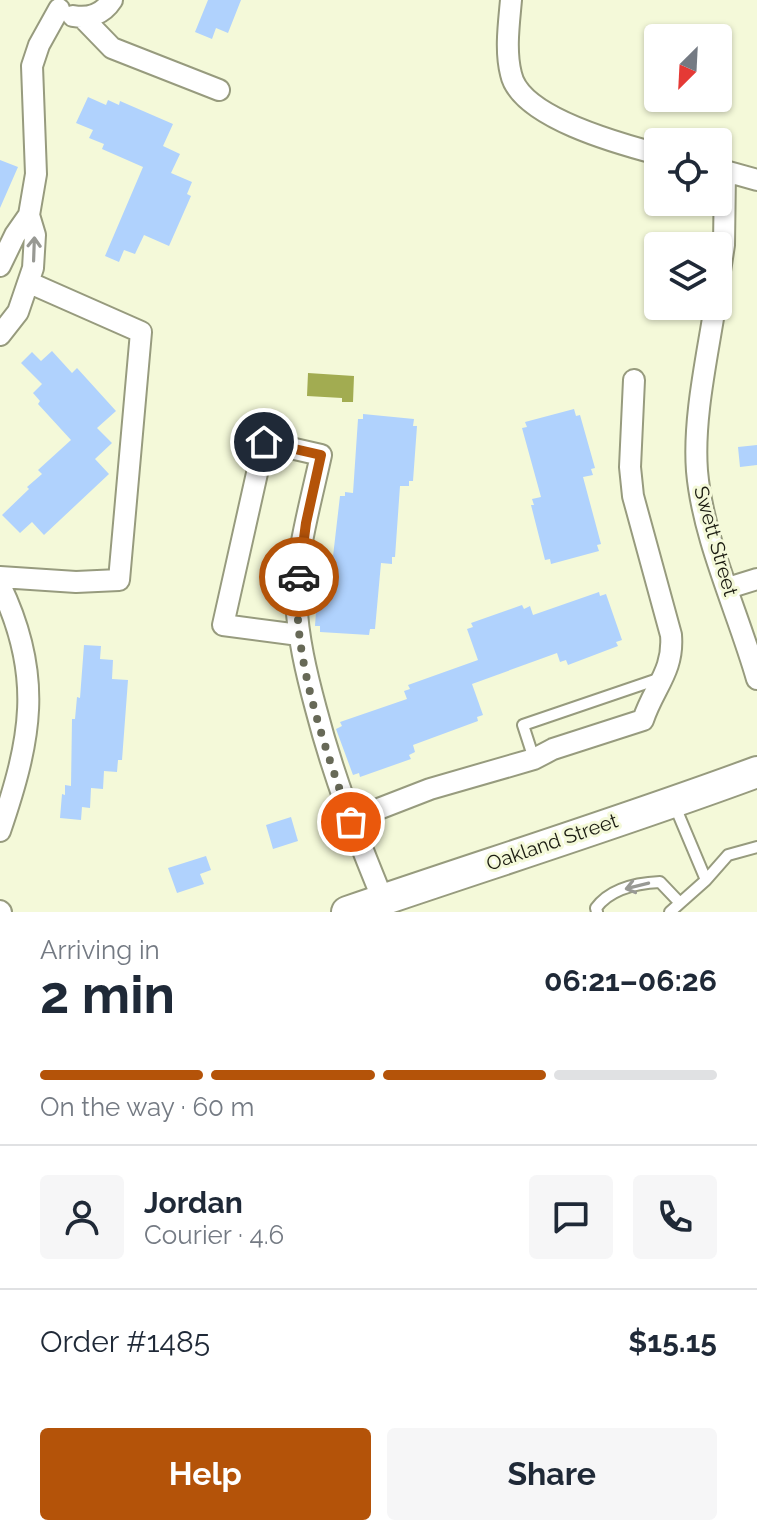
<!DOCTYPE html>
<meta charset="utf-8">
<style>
:root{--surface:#fff;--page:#f6f6f7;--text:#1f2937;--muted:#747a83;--line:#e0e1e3;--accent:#b45309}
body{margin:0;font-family:Raleway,sans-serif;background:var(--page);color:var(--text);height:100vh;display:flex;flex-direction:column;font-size:30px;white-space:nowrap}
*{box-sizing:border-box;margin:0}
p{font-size:26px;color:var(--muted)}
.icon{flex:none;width:44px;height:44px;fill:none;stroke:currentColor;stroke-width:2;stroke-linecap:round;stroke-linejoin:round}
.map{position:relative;height:912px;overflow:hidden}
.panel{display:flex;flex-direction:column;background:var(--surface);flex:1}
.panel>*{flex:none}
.needle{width:52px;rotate:204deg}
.buttons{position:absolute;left:644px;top:24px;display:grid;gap:16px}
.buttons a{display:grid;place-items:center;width:88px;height:88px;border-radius:8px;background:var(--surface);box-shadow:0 2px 6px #0004;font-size:40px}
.pin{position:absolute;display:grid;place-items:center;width:68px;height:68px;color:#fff;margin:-34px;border:4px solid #fff;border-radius:50%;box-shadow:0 2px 8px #0007}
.courier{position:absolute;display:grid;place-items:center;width:80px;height:80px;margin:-40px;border:6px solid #b45309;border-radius:50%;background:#fff;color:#222;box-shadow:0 2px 10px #0007}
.overview em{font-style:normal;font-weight:700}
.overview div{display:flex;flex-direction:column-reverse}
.overview{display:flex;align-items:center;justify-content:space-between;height:136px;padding:0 40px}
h1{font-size:52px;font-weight:700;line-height:60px}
.bar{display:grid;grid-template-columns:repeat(4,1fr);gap:12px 8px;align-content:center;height:96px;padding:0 40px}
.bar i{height:10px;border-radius:6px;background:var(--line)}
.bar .on{background:var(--accent)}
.bar p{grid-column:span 4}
.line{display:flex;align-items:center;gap:20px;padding:0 40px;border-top:2px solid var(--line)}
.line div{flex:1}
.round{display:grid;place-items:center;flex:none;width:84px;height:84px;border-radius:8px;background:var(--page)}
.cta{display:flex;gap:16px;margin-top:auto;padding:16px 40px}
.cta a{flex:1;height:92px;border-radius:8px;background:var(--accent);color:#fff;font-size:32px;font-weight:700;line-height:92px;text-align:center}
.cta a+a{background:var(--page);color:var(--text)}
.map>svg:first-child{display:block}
.water{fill:#a2ac51}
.building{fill:#b0d2fd}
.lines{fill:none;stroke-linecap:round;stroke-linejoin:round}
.service-casing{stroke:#979b7e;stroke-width:14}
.minor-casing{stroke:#979b7e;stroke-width:24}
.secondary-casing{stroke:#979b7e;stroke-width:34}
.service{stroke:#fff;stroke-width:10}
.minor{stroke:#fff;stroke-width:20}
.secondary{stroke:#fff;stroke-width:30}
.oneway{stroke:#989994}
.done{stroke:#676957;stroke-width:8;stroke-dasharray:0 14.4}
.route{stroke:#b45309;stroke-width:10}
.labels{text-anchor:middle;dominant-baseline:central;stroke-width:6;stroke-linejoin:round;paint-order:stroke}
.street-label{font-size:20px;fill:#1b1c11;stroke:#f4f9d9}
</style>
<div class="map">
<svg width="757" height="912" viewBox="0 0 757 912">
<rect width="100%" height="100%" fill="#f4f9d9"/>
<path class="water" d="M 308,373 L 354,376 L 353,402 L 342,402 L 342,398 L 307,396 Z"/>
<path class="building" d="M 208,0 L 241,0 L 228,33 L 216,28 L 212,39 L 195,32 Z
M 88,97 L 106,105 L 108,100 L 119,105 L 120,101 L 173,124 L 163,146 L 180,154 L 171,173 L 192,182 L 187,194 L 191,196 L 169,246 L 144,235 L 135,254 L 124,250 L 119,262 L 105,256 L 143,167 L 102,149 L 104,144 L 89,138 L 93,130 L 76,123 Z
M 0,160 L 18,167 L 0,208 Z
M 52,351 L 72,373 L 77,368 L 116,411 L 97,428 L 112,443 L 95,459 L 109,474 L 44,535 L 32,522 L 20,533 L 2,515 L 29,489 L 27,487 L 42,474 L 38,470 L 71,440 L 38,404 L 40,401 L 33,393 L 42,384 L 21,363 L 32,352 L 41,361 Z
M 574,409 L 576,416 L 580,415 L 595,468 L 591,469 L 593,475 L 583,477 L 601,544 L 597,545 L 599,551 L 551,564 L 550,559 L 545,560 L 531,505 L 534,505 L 532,499 L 541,497 L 522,428 L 527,427 L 525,422 Z
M 363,414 L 414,419 L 413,426 L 417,426 L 413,481 L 409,481 L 409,486 L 400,486 L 395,557 L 392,557 L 392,564 L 381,563 L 375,629 L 370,629 L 369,635 L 320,632 L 320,626 L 315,626 L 319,569 L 324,569 L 325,564 L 332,565 L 340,496 L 345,496 L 345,492 L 353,493 L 358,419 L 363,419 Z
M 757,445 L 757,465 L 740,467 L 738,447 Z
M 599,592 L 600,596 L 606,594 L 622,640 L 616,642 L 618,646 L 568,665 L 566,660 L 560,662 L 557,653 L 472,684 L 483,715 L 477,717 L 478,721 L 413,745 L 415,752 L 409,755 L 411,759 L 360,777 L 359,773 L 353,775 L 336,729 L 342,726 L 340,722 L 407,699 L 404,691 L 410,689 L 408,685 L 478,660 L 467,629 L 473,627 L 471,623 L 522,605 L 524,609 L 530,606 L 533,615 Z
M 84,645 L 101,646 L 100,659 L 113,660 L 112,679 L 128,680 L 122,760 L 118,760 L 117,772 L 104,771 L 103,789 L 91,788 L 90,808 L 82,807 L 81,820 L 60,818 L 62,794 L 65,795 L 65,785 L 71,786 L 72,719 L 75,719 L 77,697 L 80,698 Z
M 291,817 L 298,841 L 273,849 L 266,825 Z
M 206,856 L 211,870 L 200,874 L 204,884 L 177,893 L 168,868 Z"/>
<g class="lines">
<g class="service-casing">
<path id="service" d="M 534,759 L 523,725 L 661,678
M 706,880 L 728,855 L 757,847
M 597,912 L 596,908 C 610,889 637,883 660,882 L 680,903
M 670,912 L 706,880 L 674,804"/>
</g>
<g class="minor-casing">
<path id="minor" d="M 511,0 C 509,23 505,51 511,74 C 520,117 620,144 658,154
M 73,16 C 89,19 103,14 112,0
M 82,17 L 112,48 L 219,90
M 718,169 L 757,180
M 0,266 L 15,235 L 29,215
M 718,284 L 724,245 L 725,171
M 715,306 C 707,358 693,419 697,471 C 703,540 738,612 757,679
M 0,335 L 18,312 L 33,268 L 35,235 L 29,215 L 36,174 L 32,66 L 39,45 L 59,9
M 0,577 L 76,582 L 119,580 L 141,332 L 30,283
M 0,585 C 44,676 31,740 0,831
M 728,588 L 757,579
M 299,635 L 223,625 L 264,442 L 321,455 C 312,497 295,557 296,600 C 298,638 306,672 316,709 C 333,775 357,837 383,900
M 350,820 L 430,789 L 534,759 L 553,749 L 643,720 C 654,687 674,671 671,635 L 633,496 L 630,467 L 634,380
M 0,911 L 1,912"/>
</g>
<g class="secondary-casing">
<path id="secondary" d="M 347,912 C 484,865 622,822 757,772"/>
</g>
<use href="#service" class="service"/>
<use href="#minor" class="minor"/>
<use href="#secondary" class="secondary"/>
</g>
<defs><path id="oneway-shaft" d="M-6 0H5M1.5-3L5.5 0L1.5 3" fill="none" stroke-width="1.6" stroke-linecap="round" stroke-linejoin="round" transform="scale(2)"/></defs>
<g class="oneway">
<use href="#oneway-shaft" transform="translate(34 249) rotate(-88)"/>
<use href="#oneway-shaft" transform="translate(637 886) rotate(166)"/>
</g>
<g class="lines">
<path class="done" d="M 299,577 C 289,650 327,753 351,822"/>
<path class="route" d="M 264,442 L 321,455 L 306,523 L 299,577"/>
</g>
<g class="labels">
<g class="street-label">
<text transform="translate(716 541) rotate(74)">Swett Street</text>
<text transform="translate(552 842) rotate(-19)">Oakland Street</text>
</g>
</g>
</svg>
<div class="buttons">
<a><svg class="needle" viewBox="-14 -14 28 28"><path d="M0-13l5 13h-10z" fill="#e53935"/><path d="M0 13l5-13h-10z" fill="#747a83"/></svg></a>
<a><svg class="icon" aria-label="locate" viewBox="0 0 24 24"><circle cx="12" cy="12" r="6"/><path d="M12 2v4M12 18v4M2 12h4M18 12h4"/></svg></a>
<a><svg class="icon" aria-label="layers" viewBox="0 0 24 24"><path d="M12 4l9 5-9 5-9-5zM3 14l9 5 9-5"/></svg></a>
</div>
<div class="pin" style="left:351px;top:822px;background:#ea580c"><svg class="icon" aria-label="bag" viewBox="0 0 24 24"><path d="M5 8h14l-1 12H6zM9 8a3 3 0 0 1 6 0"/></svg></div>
<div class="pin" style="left:264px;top:442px;background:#1f2937"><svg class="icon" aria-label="home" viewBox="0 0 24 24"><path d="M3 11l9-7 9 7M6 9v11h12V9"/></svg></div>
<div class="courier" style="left:299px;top:577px"><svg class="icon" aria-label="car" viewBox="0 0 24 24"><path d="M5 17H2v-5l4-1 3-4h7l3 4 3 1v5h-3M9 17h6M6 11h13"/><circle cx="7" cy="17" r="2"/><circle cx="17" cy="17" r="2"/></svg></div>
</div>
<section class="panel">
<div class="overview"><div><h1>2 min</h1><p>Arriving in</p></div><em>06:21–06:26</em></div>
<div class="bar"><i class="on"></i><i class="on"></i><i class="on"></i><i></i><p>On the way · 60 m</p></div>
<div class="line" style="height:144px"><a class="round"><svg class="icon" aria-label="person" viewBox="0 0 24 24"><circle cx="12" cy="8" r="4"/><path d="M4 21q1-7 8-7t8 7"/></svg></a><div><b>Jordan</b><p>Courier · 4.6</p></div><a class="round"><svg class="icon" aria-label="chat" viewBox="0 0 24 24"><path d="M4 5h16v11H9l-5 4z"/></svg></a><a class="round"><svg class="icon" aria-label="phone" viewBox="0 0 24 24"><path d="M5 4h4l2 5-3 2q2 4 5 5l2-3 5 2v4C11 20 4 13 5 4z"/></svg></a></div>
<div class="line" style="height:104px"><div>Order #1485</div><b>$15.15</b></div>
<div class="cta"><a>Help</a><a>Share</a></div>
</section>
